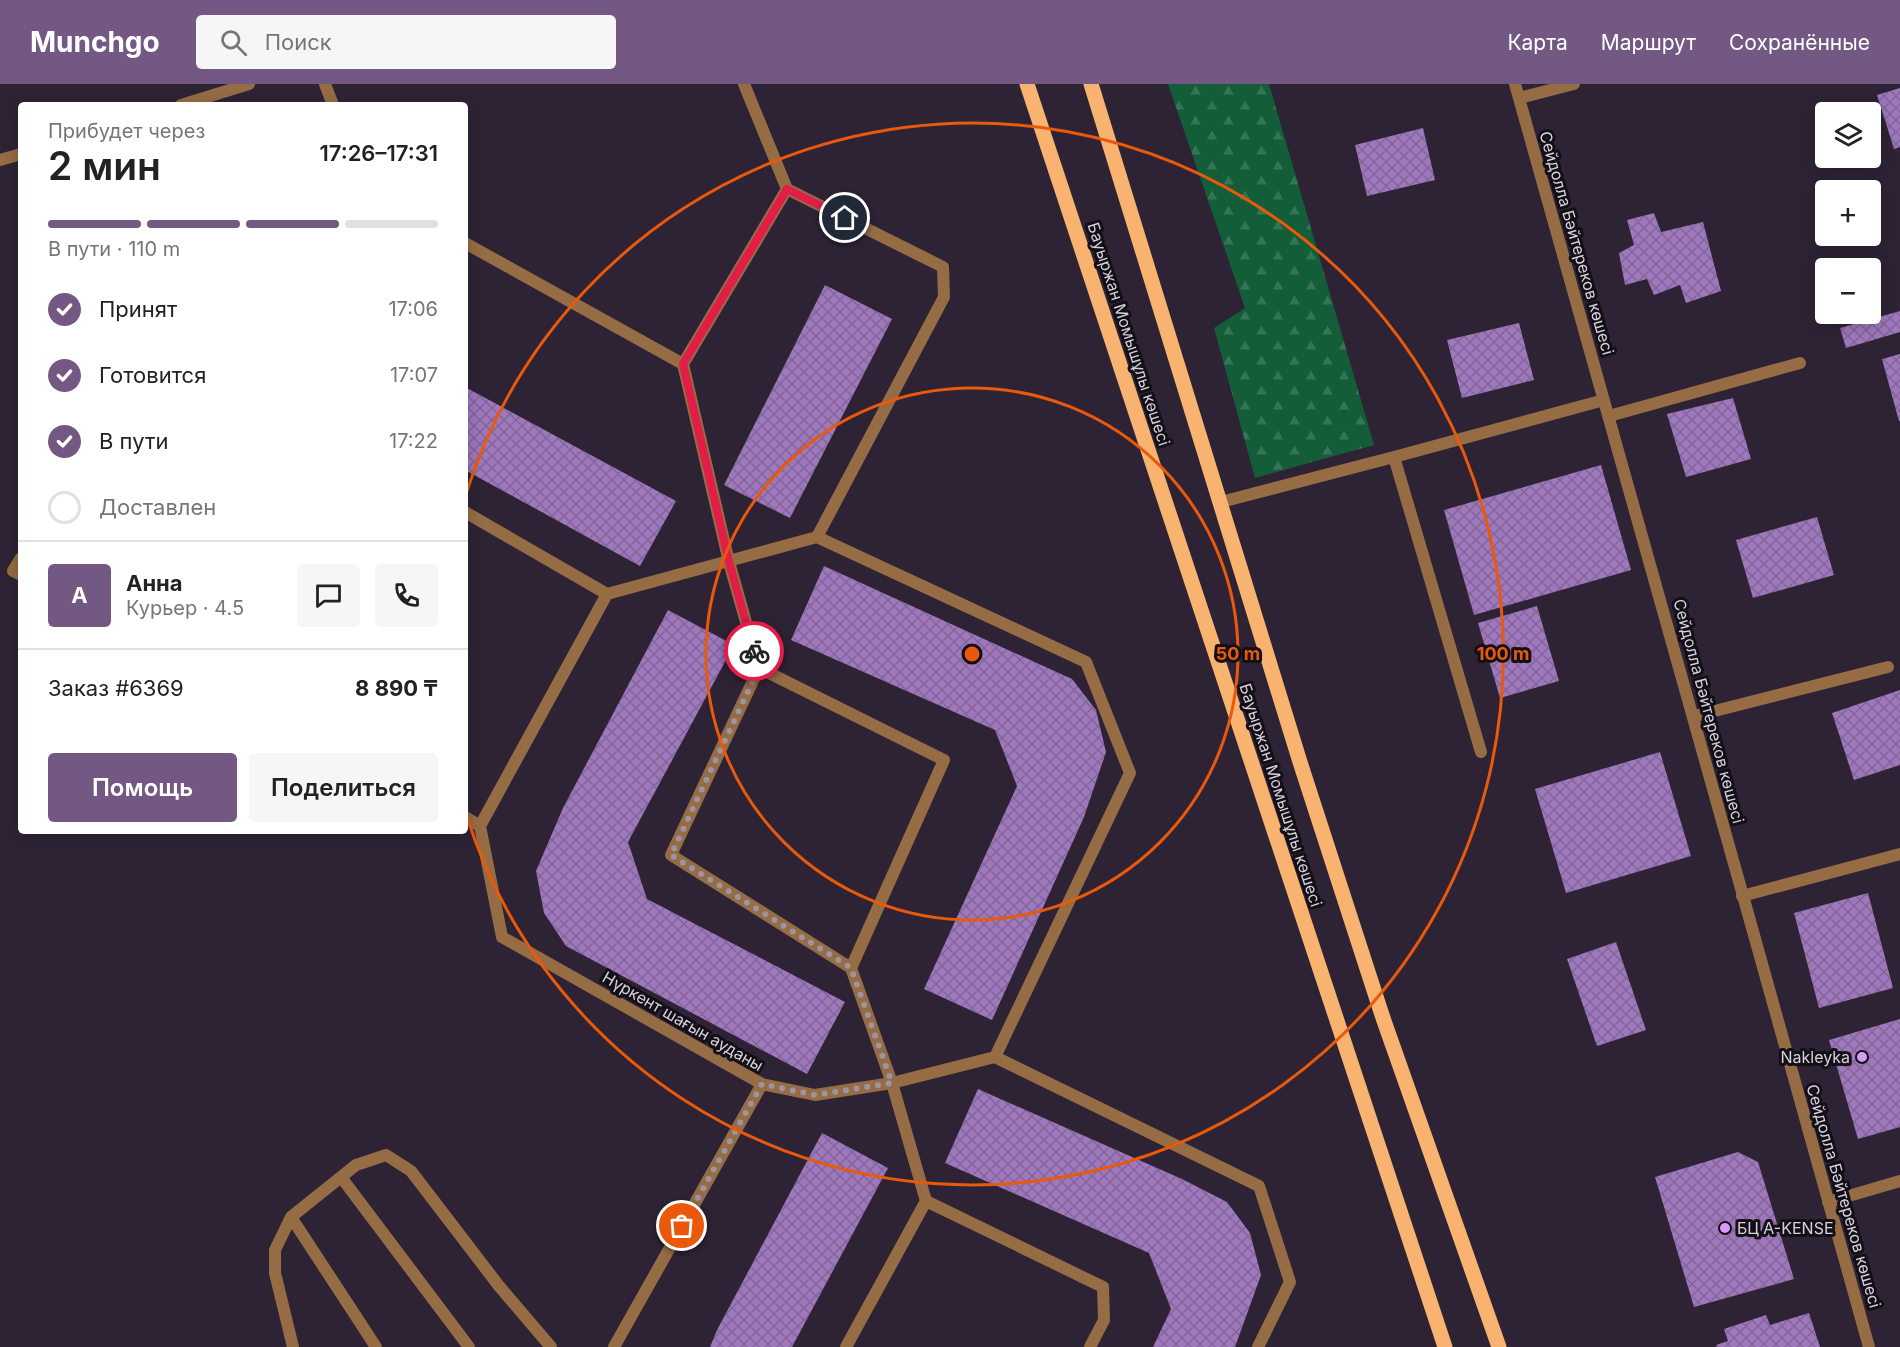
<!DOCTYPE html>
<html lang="ru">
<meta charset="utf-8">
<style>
:root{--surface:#fff;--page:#f6f6f6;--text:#222;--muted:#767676;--line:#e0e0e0;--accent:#735883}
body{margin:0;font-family:Inter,sans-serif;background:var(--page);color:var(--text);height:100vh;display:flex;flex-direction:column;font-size:22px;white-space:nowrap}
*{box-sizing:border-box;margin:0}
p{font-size:20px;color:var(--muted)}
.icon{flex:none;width:33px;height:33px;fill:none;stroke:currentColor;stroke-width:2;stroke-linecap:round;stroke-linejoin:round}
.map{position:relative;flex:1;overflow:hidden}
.side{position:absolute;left:18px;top:18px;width:450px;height:732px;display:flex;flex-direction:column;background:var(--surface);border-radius:6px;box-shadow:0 3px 15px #0003}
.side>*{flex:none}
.buttons{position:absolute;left:1815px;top:18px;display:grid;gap:12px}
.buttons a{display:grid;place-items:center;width:66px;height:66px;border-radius:6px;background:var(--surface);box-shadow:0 3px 15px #0003;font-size:30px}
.pin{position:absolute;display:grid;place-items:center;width:51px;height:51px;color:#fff;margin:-26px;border:3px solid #fff;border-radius:50%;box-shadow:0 2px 6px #0007}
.courier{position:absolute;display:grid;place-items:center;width:60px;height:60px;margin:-30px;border:4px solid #e11d48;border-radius:50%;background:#fff;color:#222;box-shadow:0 2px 8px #0007}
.overview em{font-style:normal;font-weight:600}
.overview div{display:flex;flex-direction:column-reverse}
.overview{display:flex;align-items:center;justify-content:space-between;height:102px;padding:0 30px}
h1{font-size:39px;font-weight:600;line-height:45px}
.bar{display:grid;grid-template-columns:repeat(4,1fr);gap:9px 6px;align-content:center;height:72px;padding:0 30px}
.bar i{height:8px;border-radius:4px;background:var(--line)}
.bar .active{background:var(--accent)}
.bar p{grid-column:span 4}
.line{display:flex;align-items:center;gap:15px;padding:0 30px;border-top:2px solid var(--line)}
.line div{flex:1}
.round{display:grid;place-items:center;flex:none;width:63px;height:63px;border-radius:6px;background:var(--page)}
ol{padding:0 30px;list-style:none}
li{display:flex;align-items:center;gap:18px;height:66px}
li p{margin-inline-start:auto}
li .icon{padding:6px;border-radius:50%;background:var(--accent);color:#fff;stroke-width:4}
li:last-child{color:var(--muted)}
li i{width:33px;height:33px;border:3px solid var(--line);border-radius:50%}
.button{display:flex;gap:12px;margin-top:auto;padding:12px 30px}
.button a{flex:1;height:69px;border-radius:6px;background:var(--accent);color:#fff;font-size:24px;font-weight:600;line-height:69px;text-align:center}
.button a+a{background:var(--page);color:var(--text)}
header{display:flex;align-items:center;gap:36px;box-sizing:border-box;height:84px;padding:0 30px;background:var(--accent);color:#fff}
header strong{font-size:28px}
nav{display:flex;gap:33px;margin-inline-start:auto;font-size:21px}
.search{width:420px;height:54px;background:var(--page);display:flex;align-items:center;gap:15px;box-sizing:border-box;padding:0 21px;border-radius:6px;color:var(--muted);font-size:22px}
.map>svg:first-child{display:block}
.forest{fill:url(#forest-firs)}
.building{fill:url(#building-cross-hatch)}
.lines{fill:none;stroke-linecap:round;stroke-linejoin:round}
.service{stroke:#956c44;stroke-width:12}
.minor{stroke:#956c44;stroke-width:12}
.primary{stroke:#f8b370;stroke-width:15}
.done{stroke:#9c94a2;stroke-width:6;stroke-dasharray:0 10.8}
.route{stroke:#e11d48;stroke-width:8}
.ring{fill:none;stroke:#e8590c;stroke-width:3}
.poi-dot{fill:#d69bfa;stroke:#130f17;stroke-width:2}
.labels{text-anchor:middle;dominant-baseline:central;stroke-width:6;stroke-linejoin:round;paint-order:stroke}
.street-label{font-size:16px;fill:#d7d1dd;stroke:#130f17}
.poi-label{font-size:16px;fill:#d7d1dd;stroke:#130f17;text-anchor:end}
.centre{fill:#e8590c;stroke:#130f17;stroke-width:3}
.ring-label{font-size:18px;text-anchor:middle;font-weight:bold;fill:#e8590c;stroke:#130f17;stroke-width:6;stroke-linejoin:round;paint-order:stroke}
</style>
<header>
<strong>Munchgo</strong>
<div class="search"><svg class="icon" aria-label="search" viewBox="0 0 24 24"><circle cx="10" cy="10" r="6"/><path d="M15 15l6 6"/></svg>Поиск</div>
<nav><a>Карта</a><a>Маршрут</a><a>Сохранённые</a></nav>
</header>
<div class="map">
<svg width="1900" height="1263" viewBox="0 0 1900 1263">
<defs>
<pattern id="forest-firs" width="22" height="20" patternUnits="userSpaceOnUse" patternTransform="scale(1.5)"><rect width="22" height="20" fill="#135e38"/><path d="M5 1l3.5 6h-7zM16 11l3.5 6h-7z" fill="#357454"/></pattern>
<pattern id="building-cross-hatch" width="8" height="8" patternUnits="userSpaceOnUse" patternTransform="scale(1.5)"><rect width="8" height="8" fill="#9e77bd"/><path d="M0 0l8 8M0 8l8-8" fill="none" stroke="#826698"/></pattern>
</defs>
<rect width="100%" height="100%" fill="#2d2335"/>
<path class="forest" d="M 1168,0 L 1269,0 L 1374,361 L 1255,394 L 1214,244 L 1245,224 Z"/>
<path class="building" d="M 1900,4 L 1900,63 L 1894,65 L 1877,11 Z
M 1423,44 L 1435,96 L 1367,112 L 1355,61 Z
M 1654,129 L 1661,148 L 1703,138 L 1721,207 L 1686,219 L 1680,201 L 1654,211 L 1647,195 L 1625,201 L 1619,169 L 1634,161 L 1627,136 Z
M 825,201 L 892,235 L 790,434 L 724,401 Z
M 1900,227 L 1900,248 L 1846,264 L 1840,244 Z
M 1519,239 L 1534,296 L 1462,314 L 1447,256 Z
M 1900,270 L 1900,337 L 1899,337 L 1882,275 Z
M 465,303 L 676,417 L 640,482 L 465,386 Z
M 1733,314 L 1751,375 L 1686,393 L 1667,330 Z
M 1601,381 L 1631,486 L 1474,531 L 1444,426 Z
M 1817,433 L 1834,491 L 1753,514 L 1736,456 Z
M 824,482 L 1072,595 L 1096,626 L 1106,668 L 1084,733 L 992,936 L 924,905 L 1017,702 L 995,646 L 791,556 Z
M 1537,522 L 1559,597 L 1500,614 L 1478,539 Z
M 668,526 L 734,561 L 628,758 L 647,815 L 845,918 L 807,990 L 566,862 L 544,829 L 536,787 L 563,724 Z
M 1900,606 L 1900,681 L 1854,696 L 1832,629 Z
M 1660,668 L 1691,772 L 1566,809 L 1535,705 Z
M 1868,809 L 1893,904 L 1819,924 L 1794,829 Z
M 1616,858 L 1646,946 L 1597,962 L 1567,875 Z
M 1900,935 L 1900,1043 L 1858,1055 L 1829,956 Z
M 978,1005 L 1182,1095 L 1227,1118 L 1250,1149 L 1261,1191 L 1235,1263 L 1153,1263 L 1171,1225 L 1149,1169 L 945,1079 Z
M 822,1049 L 888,1084 L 792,1263 L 710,1263 L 717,1246 Z
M 1738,1068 L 1758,1078 L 1794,1195 L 1694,1223 L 1655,1093 Z
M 1809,1229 L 1820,1263 L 1717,1263 L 1716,1261 L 1728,1257 L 1724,1245 L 1766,1231 L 1770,1241 Z"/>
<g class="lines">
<path class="service" d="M 325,0 L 333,21
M 744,0 L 787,105 L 683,280 L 729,478 L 759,584 L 944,676 L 851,884 L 892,999 L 926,1117 L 846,1263
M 787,105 L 943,183 L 944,213 L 817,453 L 1086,578 L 1130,689 L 995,973 L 1259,1102 L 1290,1198 L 1258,1263
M 465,159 L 683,280
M 465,428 L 607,510 L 817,453
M 21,474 L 13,487 L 21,491
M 759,584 L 671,771 L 851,884
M 465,733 L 480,742 L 502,853 L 762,1000 L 614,1263
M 480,742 L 607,510
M 762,1000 L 815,1011 L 892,999 L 995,973
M 341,1093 L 469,1263
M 926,1117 L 1103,1203 L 1104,1236 L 1090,1263
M 291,1133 L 376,1263
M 293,1263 L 275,1189 L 275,1166 L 291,1133 L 356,1081 L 386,1071 L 411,1087 L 499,1202 L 551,1263"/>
<path class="minor" d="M 1515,0 C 1635,420 1751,842 1869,1263
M 1519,14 L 1574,0
M 181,21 L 249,0
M 0,76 L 21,70
M 1609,332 L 1800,279
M 1394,373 L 1604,316
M 1221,418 L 1394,373 L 1481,668
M 1695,632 L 1888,583
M 1742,812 L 1900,770
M 1828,1118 L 1900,1097"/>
<path class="primary" d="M 1027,0 L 1445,1263
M 1091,0 L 1300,678 L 1383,934 L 1499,1263"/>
</g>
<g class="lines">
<path class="done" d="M 682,1142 L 762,1000 L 815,1011 L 892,999 L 851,884 L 671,771 L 759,584 L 754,567"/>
<path class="route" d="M 754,567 L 729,478 L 683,280 L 787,105 L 845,134"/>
</g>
<g class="ring">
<circle cx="972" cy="570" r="266"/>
<path d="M466 410A531 531 0 1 1 466 730"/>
</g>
<g class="poi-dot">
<circle cx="1862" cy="973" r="6"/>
<circle cx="1725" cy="1144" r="6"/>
</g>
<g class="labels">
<g class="street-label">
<text transform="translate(1577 159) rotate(74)">Сейдолла Бәйтереков көшесі</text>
<text transform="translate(1129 250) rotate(72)">Бауыржан Момышұлы көшесі</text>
<text transform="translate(1709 627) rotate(75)">Сейдолла Бәйтереков көшесі</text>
<text transform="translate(1281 711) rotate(72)">Бауыржан Момышұлы көшесі</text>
<text transform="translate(683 937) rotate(30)">Нүркент шағын ауданы</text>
<text transform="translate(1844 1112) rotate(74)">Сейдолла Бәйтереков көшесі</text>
</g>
<g class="poi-label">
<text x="1850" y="973">Nakleyka</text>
<text x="1737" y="1144" text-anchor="start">БЦ A-KENSE</text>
</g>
</g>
<circle cx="972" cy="570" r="9" class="centre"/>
<g class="ring-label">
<text x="1238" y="576">50 m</text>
<text x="1503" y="576">100 m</text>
</g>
</svg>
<div class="buttons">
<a><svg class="icon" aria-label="layers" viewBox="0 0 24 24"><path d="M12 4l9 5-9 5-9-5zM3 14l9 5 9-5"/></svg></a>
<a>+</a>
<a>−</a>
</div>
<div class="pin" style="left:682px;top:1142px;background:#ea580c"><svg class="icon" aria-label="bag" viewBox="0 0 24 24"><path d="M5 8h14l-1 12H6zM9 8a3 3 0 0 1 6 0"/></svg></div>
<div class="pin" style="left:845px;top:134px;background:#1f2937"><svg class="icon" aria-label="home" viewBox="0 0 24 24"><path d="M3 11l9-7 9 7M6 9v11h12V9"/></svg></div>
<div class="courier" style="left:754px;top:567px"><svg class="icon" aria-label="bike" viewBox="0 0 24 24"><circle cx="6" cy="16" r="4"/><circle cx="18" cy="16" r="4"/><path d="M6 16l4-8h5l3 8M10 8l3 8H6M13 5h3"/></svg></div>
<section class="side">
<div class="overview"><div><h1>2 мин</h1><p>Прибудет через</p></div><em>17:26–17:31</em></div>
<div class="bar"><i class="active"></i><i class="active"></i><i class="active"></i><i></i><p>В пути · 110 m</p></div>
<ol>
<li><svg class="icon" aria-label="check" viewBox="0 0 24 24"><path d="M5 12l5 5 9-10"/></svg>Принят<p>17:06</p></li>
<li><svg class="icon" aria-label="check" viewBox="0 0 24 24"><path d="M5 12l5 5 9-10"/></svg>Готовится<p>17:07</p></li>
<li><svg class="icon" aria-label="check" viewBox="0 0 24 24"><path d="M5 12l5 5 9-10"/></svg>В пути<p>17:22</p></li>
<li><i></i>Доставлен</li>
</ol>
<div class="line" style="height:108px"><b class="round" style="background:var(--accent);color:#fff">А</b><div><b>Анна</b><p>Курьер · 4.5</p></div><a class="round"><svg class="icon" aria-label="chat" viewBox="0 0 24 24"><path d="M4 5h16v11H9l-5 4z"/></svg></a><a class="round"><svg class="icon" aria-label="phone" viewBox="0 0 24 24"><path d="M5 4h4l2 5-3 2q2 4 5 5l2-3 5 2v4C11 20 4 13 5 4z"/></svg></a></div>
<div class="line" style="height:78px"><div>Заказ #6369</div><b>8 890 ₸</b></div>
<div class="button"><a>Помощь</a><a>Поделиться</a></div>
</section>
</div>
